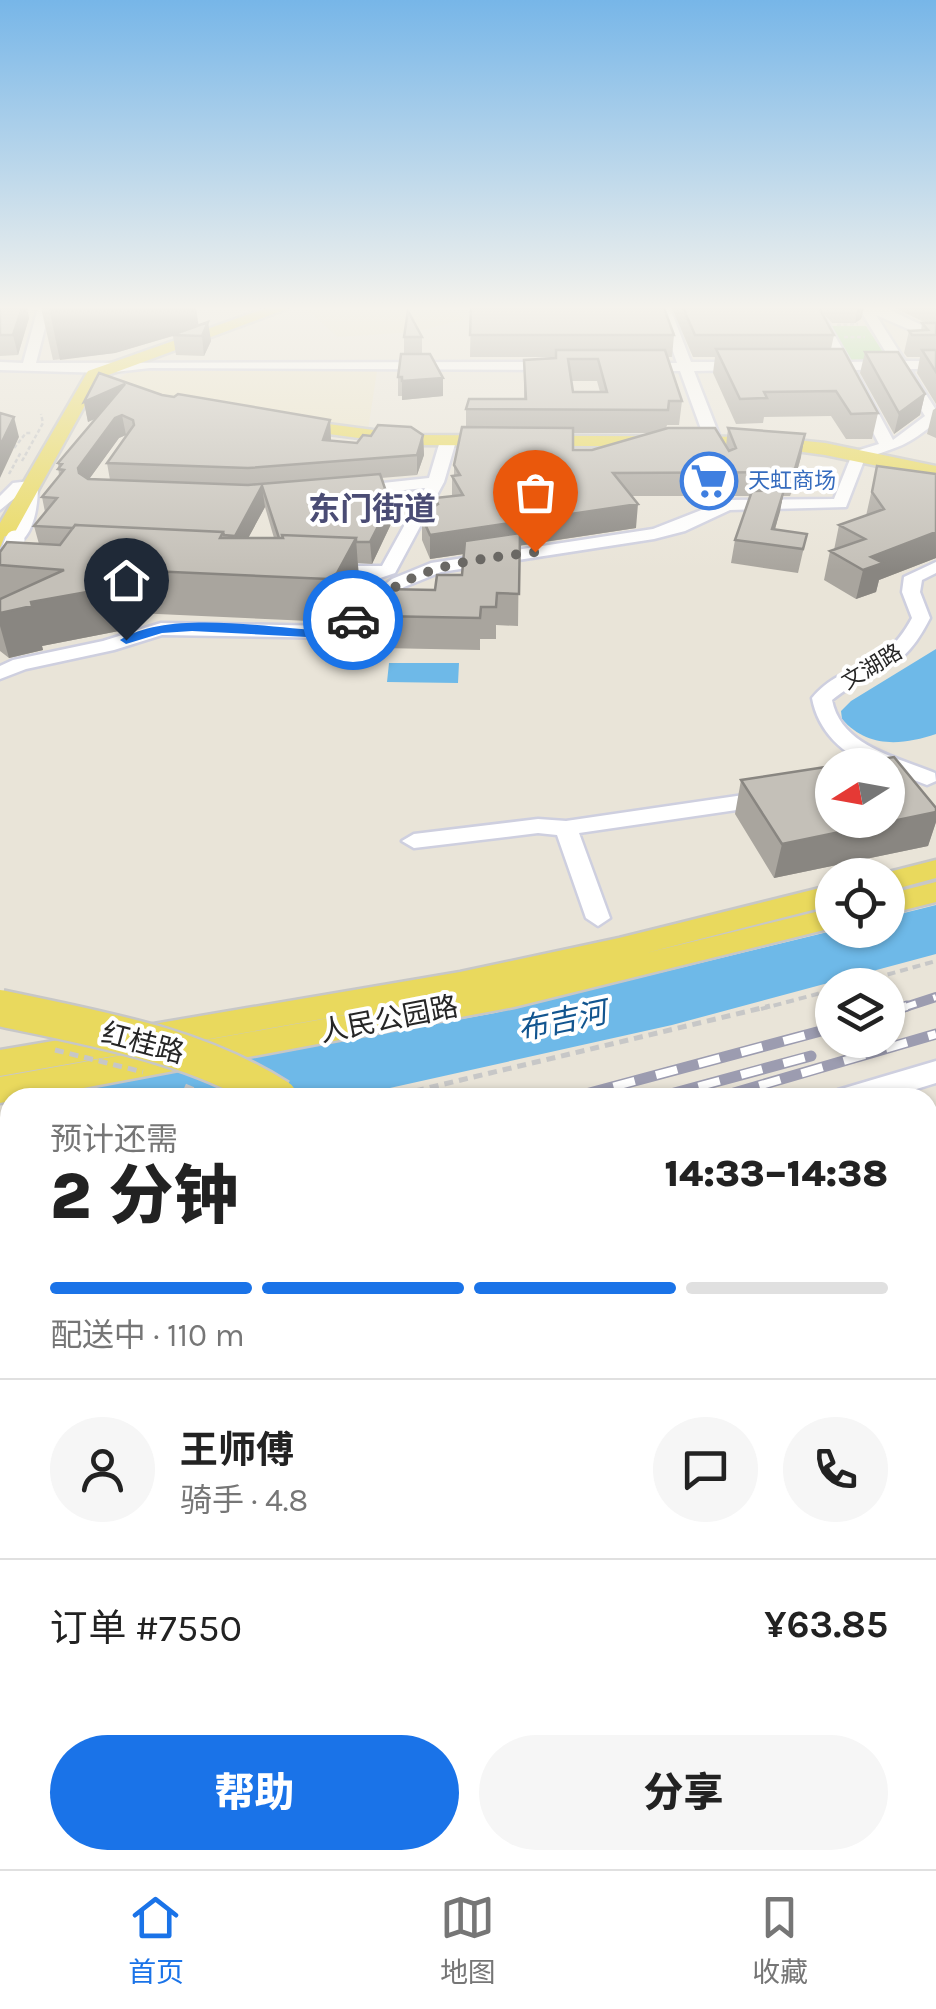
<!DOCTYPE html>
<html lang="zh">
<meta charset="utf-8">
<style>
:root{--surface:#fff;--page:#f6f6f6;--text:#222;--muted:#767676;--line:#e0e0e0;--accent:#1a73e8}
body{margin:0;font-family:Karla,"Noto Sans SC",sans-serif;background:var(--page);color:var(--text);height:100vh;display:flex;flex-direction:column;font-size:38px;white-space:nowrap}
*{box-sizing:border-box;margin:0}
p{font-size:32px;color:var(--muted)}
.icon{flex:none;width:55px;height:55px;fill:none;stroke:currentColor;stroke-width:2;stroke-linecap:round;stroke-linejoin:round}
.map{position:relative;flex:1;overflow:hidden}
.details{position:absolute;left:0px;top:1088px;width:938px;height:782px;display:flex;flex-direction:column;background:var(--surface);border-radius:30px 30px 0 0;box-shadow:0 2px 8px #0004}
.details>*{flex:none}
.needle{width:65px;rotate:259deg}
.tools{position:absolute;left:815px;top:748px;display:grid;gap:20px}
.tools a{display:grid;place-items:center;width:90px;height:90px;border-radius:50%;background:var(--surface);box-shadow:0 2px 8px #0004;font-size:50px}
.pin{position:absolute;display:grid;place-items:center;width:85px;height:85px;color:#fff;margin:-102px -42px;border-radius:50% 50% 50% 0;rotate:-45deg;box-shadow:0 0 10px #0007}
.pin .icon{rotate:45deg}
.courier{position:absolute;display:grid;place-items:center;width:100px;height:100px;margin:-50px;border:8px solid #1a73e8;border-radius:50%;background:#fff;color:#222;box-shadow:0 2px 12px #0007}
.summary em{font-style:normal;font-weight:800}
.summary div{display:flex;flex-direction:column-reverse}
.summary{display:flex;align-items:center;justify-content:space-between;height:170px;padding:0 50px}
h1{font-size:65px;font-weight:800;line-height:75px}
.bar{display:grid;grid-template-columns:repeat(4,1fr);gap:15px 10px;align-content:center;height:120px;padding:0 50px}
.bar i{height:12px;border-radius:8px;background:var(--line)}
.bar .selected{background:var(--accent)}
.bar p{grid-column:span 4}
.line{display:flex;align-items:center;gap:25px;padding:0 50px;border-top:2px solid var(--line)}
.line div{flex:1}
.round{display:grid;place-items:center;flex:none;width:105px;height:105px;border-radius:52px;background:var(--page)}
.button{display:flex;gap:20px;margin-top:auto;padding:20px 50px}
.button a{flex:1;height:115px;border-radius:60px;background:var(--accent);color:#fff;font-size:40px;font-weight:800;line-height:115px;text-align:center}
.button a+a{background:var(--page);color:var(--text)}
.menu{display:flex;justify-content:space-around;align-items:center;height:140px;border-top:2px solid var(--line);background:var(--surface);font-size:28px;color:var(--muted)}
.menu a{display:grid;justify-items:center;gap:5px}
.menu .selected{color:var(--accent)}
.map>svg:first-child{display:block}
.education{fill:#eae3c8}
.green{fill:#a6de96}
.water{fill:#6eb9e8}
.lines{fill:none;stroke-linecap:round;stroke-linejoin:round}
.minor-casing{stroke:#cecfdf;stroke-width:5}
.major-casing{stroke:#c7c7c7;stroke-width:5}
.path-far2{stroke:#c7c7c7;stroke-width:2.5;stroke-dasharray:4 2.5;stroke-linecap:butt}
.path-far1{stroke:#c7c7c7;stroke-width:4;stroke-dasharray:8 5;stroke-linecap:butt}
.path{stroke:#c7c7c7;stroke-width:5;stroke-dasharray:9 6;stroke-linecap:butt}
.minor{fill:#fff;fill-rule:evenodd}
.major{fill:#e9d95d;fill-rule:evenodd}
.rail-far1-casing{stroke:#9c9cb0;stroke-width:10}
.rail-casing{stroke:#9c9cb0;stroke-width:11}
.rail-far1{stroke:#fff;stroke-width:6;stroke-dasharray:18;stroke-linecap:butt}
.rail{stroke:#fff;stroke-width:8;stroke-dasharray:22;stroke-linecap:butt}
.minor-bridge-casing{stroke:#cecfdf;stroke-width:22;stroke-linecap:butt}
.major-bridge-casing{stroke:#c7c7c7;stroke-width:41;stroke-linecap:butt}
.path-bridge{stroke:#c7c7c7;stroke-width:5;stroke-dasharray:9 6;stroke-linecap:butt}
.minor-bridge{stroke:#fff;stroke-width:19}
.major-bridge{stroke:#e9d95d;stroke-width:36}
.wall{fill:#a9a59e;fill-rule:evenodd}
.shaded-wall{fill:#898681}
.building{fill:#c4c0b8;stroke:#898681;stroke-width:2.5;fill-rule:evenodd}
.route{fill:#1a73e8}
.done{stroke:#6a6864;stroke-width:10;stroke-dasharray:0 18}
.labels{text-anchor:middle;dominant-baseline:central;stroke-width:8;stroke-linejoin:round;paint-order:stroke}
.far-shop-label{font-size:22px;fill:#366cbe;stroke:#fff;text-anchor:start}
.far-street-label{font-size:22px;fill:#262626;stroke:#fff}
.street-label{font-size:28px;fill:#262626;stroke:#fff}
.water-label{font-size:30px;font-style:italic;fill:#12558f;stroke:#fff}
.far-district-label{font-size:32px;font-weight:bold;fill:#4a4c74;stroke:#fff}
</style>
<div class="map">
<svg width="936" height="1869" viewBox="0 0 936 1869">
<rect width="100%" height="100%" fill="#e9e4d8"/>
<path class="education" d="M 317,308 L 448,308 L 465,319 L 415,332 L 338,337 L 308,311 Z
M 130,371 L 377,371 L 368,430 L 191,403 L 115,382 Z"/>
<path class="green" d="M 830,326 L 866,326 L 891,364 L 853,364 Z"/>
<path class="water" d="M 936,649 L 936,734 C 903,745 868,749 842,719 L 841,711 L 851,701 Z
M 389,663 L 459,663 L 458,683 L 387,682 Z
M 936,905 L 936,954 L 672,1025 L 345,1098 L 24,1098 L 495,1013 L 836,930 L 888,930 L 888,917 Z"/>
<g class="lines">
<g class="minor-casing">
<path id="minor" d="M 38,308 L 50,308 L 36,363 L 556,362 L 563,366 L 556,370 L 150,368 L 106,373 L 0,370 L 0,362 L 23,363 Z
M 658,308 L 670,308 L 691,362 L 746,362 L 753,366 L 746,370 L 694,371 L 721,440 L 718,443 L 705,440 L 680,371 L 636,371 L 629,367 L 636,363 L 677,363 Z
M 859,308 L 888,309 L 936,332 L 936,341 L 876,315 L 905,361 L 936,361 L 936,369 L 910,369 L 936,410 L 936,422 C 907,446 899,447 865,458 L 846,507 L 730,510 L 685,531 L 654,539 L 441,572 L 404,587 L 338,638 L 162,635 L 114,650 L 26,669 L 0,679 L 0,666 L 13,660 L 103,641 L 161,623 L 333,626 L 392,579 L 431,563 L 653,529 L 727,500 L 834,499 L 853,452 L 879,444 L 841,370 L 821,370 L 814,366 L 837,362 L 813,318 L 823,315 L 850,362 L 891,361 ZM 896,369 L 925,416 L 893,440 L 855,370 Z
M 448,436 L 456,441 L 444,482 L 395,573 L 377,579 L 321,575 L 318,571 L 327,566 L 382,566 L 425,488 L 352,495 L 344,490 L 346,487 L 429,478 L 440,441 Z
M 13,483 L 30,481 L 38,486 C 38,505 34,537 15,545 L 6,540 L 22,507 L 22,492 L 0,510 L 0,496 Z
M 936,562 L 936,573 L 922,580 L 920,592 L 930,618 C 899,679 878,663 832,700 C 841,746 896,757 935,773 L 936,781 L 927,785 L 888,770 L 888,765 C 850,765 818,733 812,698 C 846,658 881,676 912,618 L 902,592 L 904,577 Z
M 832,782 L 832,796 L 579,833 L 610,918 L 598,926 L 586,918 L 557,835 L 538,833 L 414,848 L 402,841 L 414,834 L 538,819 L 566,821 Z
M 936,1061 L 936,1083 L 887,1098 L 834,1098 L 838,1090 Z
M 470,1860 L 514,1860 L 517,1869 L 473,1869 Z
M 594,1860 L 638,1860 L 642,1869 L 598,1869 Z"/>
</g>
<g class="major-casing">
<path id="major" d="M 267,308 L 289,308 L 100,378 L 10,541 L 0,547 L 0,523 L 88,371 Z
M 290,419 L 411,435 L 767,437 L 825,443 L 936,466 L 936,478 L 825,455 L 767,447 L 411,445 L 284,428 L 281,424 Z
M 936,860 L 936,878 L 888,891 L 888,875 L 877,875 Z
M 936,882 L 936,902 L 888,914 L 888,894 Z
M 832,885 L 832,905 L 646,953 L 832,908 L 832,928 L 514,1007 L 30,1098 L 10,1098 L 10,1101 L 0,1103 L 0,1077 L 452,996 L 0,1076 L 0,1050 L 460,972 L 619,938 Z
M 510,1860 L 595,1860 L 598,1869 L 513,1869 Z"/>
</g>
<path class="path-far2" d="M 837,325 L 858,324
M 844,337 L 865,337
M 14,448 L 26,433 L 31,433
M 22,461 L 43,423 L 41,414
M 9,474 L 21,452"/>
<path class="path-far1" d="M 850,985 L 936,961
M 761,1009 L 832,990"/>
<path class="path" d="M 386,1098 L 770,1006
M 0,1169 L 10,1167"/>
<use href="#minor" class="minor"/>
<use href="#major" class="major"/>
<g class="rail-far1-casing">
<path id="rail-far1" d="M 899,1009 L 936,997"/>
</g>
<g class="rail-casing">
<path id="rail" d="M 888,1012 L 907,1006
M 571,1098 L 832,1028
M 656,1098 L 811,1056
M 717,1098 L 936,1034
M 0,1207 L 10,1205
M 0,1229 L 10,1228
M 0,1245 L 10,1243
M 0,1261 L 10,1260"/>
</g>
<use href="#rail-far1" class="rail-far1"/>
<use href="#rail" class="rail"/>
<g class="minor-bridge-casing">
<path id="minor-bridge" d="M 0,579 L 15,540"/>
</g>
<g class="major-bridge-casing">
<path id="major-bridge" d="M 0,1008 C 97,1029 194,1044 279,1098"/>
</g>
<path class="path-bridge" d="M 55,1050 L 143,1072
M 185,1086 L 213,1098"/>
<use href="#minor-bridge" class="minor-bridge"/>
<use href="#major-bridge" class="major-bridge"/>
</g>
<path class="wall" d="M 0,308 L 27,308 L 29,318 L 18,355 L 0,356 Z
M 41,308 L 196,308 L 198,325 L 208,322 L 211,341 L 204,356 L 176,355 L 173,336 L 115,353 L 53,360 Z
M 471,308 L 674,335 L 672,357 L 668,357 L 682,401 L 679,425 L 667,425 L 666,429 L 726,446 L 728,428 L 801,457 L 790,496 L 783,496 L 775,530 L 807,534 L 798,573 L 731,563 L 735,540 L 750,496 L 632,496 L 636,528 L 519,546 L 518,626 L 496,625 L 496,639 L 480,639 L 480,650 L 382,648 L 380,616 L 435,590 L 462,575 L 464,554 L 430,559 L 422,540 L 422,517 L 431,515 L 430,509 L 435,506 L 435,498 L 452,496 L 452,476 L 454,476 L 454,465 L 466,427 L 466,409 L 524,399 L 524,360 L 555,357 L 470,357 ZM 571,381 L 597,381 L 600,392 L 573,392 ZM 573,433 L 651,433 L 592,450 L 573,450 Z
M 672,308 L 864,308 L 861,319 L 855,323 L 832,323 L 821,311 L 834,335 L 831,349 L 878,413 L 872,439 L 846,439 L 831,416 L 764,417 L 763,423 L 736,424 L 713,373 L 715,357 L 693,357 Z
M 895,308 L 936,308 L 936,404 L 917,373 L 920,357 L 907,357 L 904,353 L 909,331 L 921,331 L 922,323 L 926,323 Z
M 404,337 L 422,337 L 422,354 L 443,396 L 402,400 L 402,396 L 398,396 L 398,377 L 404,354 Z
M 865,352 L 925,394 L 920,415 L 894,434 L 860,373 Z
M 162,395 L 330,420 L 331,441 L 357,443 L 371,436 L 423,435 L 424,455 L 417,475 L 381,478 L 390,503 L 391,524 L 372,564 L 358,563 L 359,581 L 340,616 L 332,622 L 136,613 L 124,630 L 42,646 L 43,650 L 9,658 L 0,651 L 0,552 L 39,544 L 34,526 L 45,512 L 42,497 L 59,476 L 58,463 L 96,418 L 88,422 L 84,402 ZM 126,435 L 127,435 L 107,463 L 110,480 L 89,479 L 119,438 ZM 265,507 L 274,538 L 248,538 Z
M 936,408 L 936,438 L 927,434 L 933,410 Z
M 877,466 L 936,558 L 879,580 L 876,592 L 856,599 L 824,580 L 830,551 L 834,550 L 839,525 L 866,516 Z
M 741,780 L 936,808 L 936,822 L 928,846 L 774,878 L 735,814 Z"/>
<path class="shaded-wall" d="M 22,308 L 27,308 L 29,318 L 18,355 L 13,335 Z
M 49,308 L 196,308 L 199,328 L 115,353 L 60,360 Z
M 857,308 L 864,308 L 861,319 L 855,323 Z
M 208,322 L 211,341 L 204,356 L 202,336 Z
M 443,378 L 443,396 L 402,400 L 402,381 Z
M 125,384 L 128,404 L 88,422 L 84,402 Z
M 925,394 L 920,415 L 894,434 L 899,413 Z
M 122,415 L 126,435 L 119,438 L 82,489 L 78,468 L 115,418 Z
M 14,417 L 19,437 L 0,478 L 0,446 Z
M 330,420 L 331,440 L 324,461 L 323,440 Z
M 805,434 L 801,457 L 790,496 L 794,472 Z
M 423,435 L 424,455 L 417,475 L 417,455 Z
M 262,486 L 265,507 L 238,557 L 235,536 Z
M 784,490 L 780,512 L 770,545 L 772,529 Z
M 390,503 L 391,524 L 372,564 L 370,542 Z
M 638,504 L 636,528 L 430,559 L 430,535 Z
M 936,532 L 936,558 L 879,580 L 876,592 L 856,599 L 863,570 L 871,557 Z
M 356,538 L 359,581 L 340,616 L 332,622 L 328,579 Z
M 128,570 L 136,613 L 124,630 L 42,646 L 43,650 L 9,658 L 0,626 L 0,613 Z
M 936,812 L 936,822 L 928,846 L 774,878 L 782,844 Z"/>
<path class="building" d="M 0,308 L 22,308 L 13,335 L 0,335 Z
M 471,308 L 664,308 L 674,335 L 470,335 Z
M 683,308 L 819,308 L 834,335 L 695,335 Z
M 408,311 L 422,337 L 404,337 Z
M 208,322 L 202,336 L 172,335 Z
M 922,323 L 936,323 L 936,335 L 912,335 L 909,331 L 928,330 Z
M 716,349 L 843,349 L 878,413 L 851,414 L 836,391 L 764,392 L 767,398 L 740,399 Z
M 556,350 L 665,350 L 682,401 L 669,401 L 668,410 L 466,409 L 469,399 L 526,399 L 524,360 L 556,358 ZM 568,359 L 598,359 L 607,392 L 573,392 Z
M 922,350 L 936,350 L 936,372 Z
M 865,352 L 898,352 L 925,394 L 899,413 Z
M 401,354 L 430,354 L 443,378 L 402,381 L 402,377 L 398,377 Z
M 99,373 L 162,395 L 174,397 L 178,394 L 330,420 L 323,440 L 357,443 L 363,435 L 371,436 L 378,425 L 411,427 L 423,435 L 417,455 L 248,468 L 107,463 L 134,425 L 133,420 L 122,415 L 115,418 L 78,468 L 79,473 L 88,479 L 248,485 L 380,474 L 390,503 L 370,542 L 356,542 L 356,538 L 282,535 L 283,538 L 279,538 L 262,486 L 235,536 L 224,535 L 223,532 L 75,525 L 73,528 L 34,526 L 57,498 L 42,497 L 64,470 L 58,469 L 62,464 L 58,463 L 125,384 L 84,402 Z
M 0,413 L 14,417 L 0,446 Z
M 462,427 L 573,428 L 573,450 L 592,450 L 668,428 L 715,428 L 729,451 L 736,448 L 728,428 L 805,434 L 794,472 L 613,473 L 638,504 L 430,535 L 422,517 L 433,514 L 430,509 L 438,504 L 435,498 L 463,495 L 452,476 L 460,475 L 454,465 Z
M 877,466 L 936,474 L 936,532 L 871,557 L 883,563 L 863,570 L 830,551 L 865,539 L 839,525 L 884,509 L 872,492 Z
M 784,490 L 772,529 L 807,534 L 803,549 L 735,540 L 752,491 Z
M 75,525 L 223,532 L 220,538 L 283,538 L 282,535 L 356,538 L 337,573 L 328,579 L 128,570 L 115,587 L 31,602 L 32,606 L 0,613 L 0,599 L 64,570 L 0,565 L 0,552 L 7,542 L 60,545 Z
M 520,533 L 519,594 L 497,593 L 496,607 L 481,607 L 480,618 L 380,616 L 384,589 L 435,590 L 437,575 L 462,575 L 465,541 Z
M 894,757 L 936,808 L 936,812 L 782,844 L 741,780 L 832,766 L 832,820 L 888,820 L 888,765 L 840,765 Z"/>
<linearGradient id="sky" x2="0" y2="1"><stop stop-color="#77b6e8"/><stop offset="0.54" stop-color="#f5f3ed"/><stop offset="1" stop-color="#f5f3ed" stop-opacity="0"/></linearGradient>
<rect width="936" height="570" fill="url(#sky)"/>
<path class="route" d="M 349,617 L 359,620 L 342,635 L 326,638 L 192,631 L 162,633 L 126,644 L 120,640 C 169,609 268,628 326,631 L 334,629 Z"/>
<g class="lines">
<path class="done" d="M 353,620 C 410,564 460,562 535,552"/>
</g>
<defs>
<g id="supermarket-ring" transform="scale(2.875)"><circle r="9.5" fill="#fff" stroke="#3f7fe0" stroke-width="1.5"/><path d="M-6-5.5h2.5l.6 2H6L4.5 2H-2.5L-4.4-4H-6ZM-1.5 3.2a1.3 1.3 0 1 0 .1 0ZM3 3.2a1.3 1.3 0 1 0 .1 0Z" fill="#3f7fe0"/></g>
</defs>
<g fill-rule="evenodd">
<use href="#supermarket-ring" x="709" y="481"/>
</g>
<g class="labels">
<g class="far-shop-label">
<text x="748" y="481">天虹商场</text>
</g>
<g class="far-street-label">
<text transform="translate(872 667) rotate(-31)">文湖路</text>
</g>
<g class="street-label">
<text transform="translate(389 1019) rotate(-11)">人民公园路</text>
<text transform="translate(143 1043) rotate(15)">红桂路</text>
</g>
<g class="water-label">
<text transform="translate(562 1021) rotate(-12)">布吉河</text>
</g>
<g class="far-district-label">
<text x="372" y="509">东门街道</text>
</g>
</g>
</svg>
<div class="tools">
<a><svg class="needle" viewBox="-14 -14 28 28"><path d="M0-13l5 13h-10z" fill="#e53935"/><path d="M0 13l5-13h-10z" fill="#767676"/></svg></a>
<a><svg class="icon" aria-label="locate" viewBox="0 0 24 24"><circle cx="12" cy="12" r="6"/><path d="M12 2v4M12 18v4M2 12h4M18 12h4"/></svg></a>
<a><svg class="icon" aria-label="layers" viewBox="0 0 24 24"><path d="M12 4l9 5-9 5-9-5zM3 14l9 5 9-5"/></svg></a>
</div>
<div class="pin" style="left:535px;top:552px;background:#ea580c"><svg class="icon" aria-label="bag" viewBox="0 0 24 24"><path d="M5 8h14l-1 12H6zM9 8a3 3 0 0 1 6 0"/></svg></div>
<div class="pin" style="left:126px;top:640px;background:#1f2937"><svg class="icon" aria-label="home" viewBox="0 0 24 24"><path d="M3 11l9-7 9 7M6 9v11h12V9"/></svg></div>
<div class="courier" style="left:353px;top:620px"><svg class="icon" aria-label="car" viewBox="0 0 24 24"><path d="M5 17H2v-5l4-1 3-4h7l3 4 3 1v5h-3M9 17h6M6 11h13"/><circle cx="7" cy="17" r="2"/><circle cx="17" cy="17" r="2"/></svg></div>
<section class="details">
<div class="summary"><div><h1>2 分钟</h1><p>预计还需</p></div><em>14:33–14:38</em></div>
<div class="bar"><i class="selected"></i><i class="selected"></i><i class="selected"></i><i></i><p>配送中 · 110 m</p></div>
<div class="line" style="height:180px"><a class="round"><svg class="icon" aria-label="person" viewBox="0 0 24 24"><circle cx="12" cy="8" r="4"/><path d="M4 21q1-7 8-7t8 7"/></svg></a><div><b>王师傅</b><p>骑手 · 4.8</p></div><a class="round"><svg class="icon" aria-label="chat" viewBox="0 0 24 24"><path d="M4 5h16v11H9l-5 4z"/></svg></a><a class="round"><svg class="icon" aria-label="phone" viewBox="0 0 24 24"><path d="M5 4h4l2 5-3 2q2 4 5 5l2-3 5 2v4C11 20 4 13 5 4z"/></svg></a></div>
<div class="line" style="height:130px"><div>订单 #7550</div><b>¥63.85</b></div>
<div class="button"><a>帮助</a><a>分享</a></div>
</section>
</div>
<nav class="menu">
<a class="selected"><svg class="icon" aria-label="home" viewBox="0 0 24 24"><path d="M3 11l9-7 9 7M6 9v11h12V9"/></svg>首页</a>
<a><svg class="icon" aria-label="map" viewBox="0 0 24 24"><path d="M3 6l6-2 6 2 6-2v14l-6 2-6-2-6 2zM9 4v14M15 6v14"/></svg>地图</a>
<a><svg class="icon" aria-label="saved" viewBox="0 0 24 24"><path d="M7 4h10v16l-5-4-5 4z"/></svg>收藏</a>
</nav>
